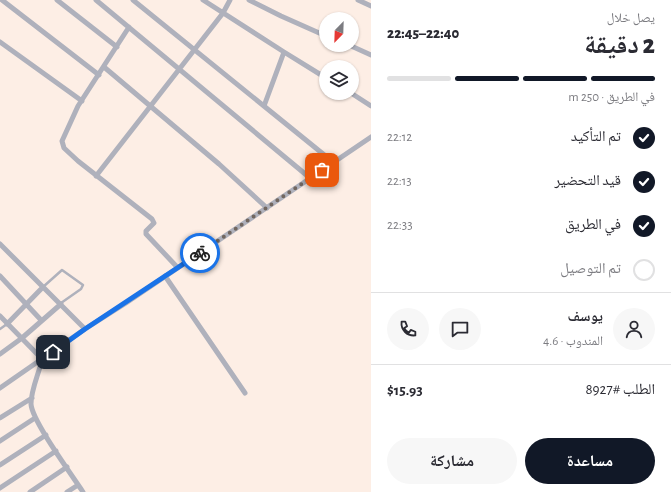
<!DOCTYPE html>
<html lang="ar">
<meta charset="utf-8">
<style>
:root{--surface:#fff;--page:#f7f7f7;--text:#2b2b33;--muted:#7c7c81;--line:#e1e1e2;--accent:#111827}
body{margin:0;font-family:"Alegreya Sans","Noto Naskh Arabic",sans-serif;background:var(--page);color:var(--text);direction:rtl;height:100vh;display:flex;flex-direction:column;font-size:15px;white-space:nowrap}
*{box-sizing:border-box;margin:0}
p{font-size:13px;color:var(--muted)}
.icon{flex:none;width:22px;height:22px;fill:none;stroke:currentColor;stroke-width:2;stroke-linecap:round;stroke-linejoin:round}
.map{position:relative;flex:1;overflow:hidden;direction:ltr}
.details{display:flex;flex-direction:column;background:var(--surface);width:300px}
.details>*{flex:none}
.needle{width:26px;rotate:203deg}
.tools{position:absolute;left:319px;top:12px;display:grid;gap:8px}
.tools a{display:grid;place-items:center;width:40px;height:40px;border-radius:50%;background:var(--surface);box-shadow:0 1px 3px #0004;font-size:20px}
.pin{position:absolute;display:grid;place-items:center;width:34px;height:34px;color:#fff;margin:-17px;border-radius:8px;box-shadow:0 2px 6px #0006}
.courier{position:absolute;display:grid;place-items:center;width:40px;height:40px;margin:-20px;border:3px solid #1a73e8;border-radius:50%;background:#fff;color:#222;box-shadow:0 1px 5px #0007}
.summary em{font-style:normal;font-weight:800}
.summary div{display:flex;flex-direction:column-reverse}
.summary{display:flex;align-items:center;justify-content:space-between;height:68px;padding:0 16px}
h1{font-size:26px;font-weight:800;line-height:30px}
.bar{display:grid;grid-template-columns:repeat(4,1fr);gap:6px 4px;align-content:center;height:48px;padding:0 16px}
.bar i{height:5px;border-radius:3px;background:var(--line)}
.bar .active{background:var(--accent)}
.bar p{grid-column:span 4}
.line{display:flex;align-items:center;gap:10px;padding:0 16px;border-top:1px solid var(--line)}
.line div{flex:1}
.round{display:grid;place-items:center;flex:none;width:42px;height:42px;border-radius:21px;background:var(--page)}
ol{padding:0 16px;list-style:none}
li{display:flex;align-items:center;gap:12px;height:44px}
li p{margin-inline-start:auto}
li .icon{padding:4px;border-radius:50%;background:var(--accent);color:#fff;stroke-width:4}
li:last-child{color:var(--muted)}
li i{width:22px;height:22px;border:2px solid var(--line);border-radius:50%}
.primary-button{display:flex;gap:8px;margin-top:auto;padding:8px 16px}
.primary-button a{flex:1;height:46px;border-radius:24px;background:var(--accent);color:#fff;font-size:16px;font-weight:800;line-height:46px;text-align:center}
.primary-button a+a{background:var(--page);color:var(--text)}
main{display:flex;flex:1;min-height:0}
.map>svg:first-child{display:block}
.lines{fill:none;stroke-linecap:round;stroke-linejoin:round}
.lane{stroke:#afb1bc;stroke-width:2.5}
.street{stroke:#afb1bc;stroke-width:5}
.done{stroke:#726760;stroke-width:4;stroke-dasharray:0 7.2}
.route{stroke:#1a73e8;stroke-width:5}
</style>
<main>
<section class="details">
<div class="summary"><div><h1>2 دقيقة</h1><p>يصل خلال</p></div><em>22:40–22:45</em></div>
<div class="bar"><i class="active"></i><i class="active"></i><i class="active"></i><i></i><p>في الطريق · 250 m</p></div>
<ol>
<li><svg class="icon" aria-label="check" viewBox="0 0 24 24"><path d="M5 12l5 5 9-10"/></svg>تم التأكيد<p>22:12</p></li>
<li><svg class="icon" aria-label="check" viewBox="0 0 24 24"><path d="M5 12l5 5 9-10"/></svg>قيد التحضير<p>22:13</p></li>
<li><svg class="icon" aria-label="check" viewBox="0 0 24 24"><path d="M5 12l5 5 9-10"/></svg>في الطريق<p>22:33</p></li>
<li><i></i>تم التوصيل</li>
</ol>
<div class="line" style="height:72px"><a class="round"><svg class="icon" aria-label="person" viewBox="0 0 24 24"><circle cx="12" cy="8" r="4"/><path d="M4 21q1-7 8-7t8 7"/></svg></a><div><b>يوسف</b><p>المندوب · 4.6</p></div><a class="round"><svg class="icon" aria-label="chat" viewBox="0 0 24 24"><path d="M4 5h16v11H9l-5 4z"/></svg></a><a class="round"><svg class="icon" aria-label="phone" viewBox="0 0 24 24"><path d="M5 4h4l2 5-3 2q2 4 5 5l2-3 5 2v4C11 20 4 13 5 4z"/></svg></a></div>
<div class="line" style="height:52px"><div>الطلب #8927</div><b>$15.93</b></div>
<div class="primary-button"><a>مساعدة</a><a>مشاركة</a></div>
</section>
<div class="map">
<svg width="371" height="492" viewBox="0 0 371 492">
<rect width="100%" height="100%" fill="#fdeee5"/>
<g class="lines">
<path class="lane" d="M 43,287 L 62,270 L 83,285 L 81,289 L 61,303
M 0,329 L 7,324"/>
<path class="street" d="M 2,0 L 99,75
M 57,0 L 117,47
M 96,0 L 310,178
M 133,0 L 333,162
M 203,0 L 284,52 L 326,78
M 249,0 L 281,16 L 326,36
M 358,0 L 371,6
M 129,27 L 78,106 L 62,141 L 64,148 L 78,161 L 152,219 L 154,223 L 146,231 L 146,234 L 178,268
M 0,42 L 82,101
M 349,45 L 371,55
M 104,67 L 219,164 L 267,208
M 351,93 L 371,106
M 264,106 L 284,52
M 96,176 L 223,13 L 230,0
M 0,244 L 85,329
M 0,276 L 41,320
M 165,276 L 245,393
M 0,316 L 42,359 C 39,374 31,389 31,404 C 32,421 72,475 83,492
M 7,324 L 43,287
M 0,354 L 22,338 L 61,304
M 0,388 L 85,329 L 126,303 L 371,137
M 0,418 L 32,398
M 0,441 L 35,418
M 0,465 L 46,435
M 0,488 L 56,451
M 30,492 L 67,467
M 67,492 L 78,485"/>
</g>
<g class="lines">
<path class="done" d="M 200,253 L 322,170"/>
<path class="route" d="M 53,352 L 85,329 L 200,253"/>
</g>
</svg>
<div class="tools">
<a><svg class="needle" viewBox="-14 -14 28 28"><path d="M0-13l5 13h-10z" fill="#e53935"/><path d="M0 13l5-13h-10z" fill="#7c7c81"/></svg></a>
<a><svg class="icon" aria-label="layers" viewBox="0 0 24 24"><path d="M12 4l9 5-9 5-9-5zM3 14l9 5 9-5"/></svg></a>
</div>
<div class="pin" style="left:322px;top:170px;background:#ea580c"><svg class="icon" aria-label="bag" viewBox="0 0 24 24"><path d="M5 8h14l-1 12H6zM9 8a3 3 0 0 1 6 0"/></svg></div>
<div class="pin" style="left:53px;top:352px;background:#1f2937"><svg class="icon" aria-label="home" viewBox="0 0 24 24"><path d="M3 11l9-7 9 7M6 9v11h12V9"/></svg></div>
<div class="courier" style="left:200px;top:253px"><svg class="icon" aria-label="bike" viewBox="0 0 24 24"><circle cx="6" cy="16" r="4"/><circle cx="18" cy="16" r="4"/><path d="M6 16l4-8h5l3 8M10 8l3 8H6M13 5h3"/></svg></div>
</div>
</main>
